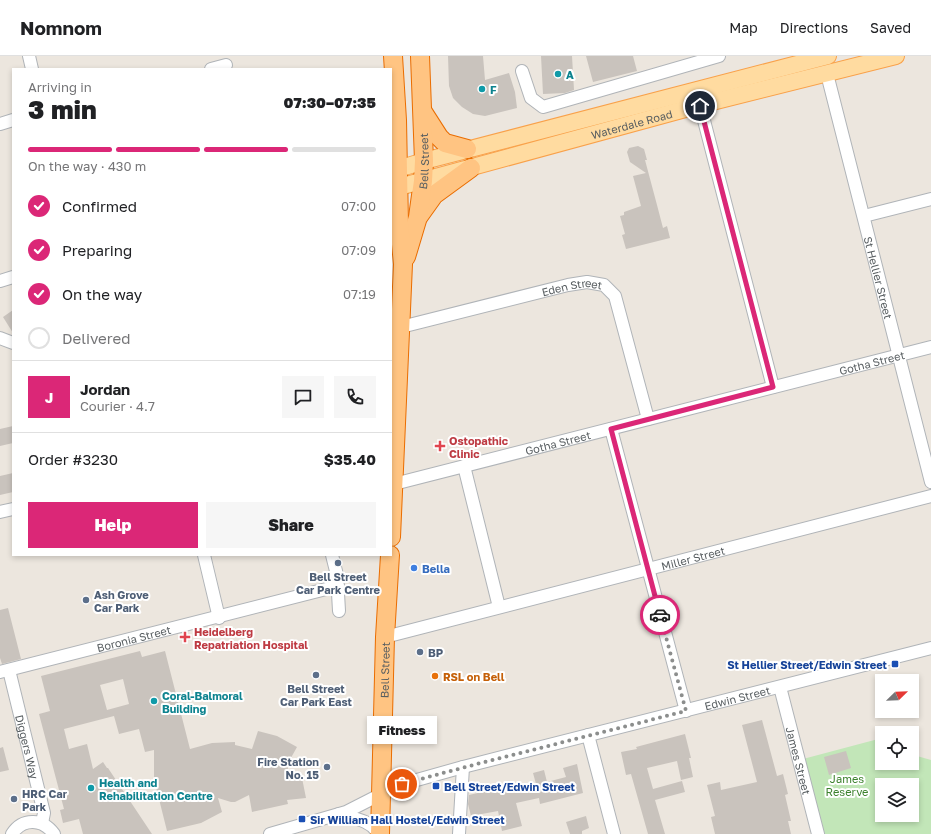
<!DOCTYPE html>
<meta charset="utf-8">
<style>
:root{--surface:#fff;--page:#f6f6f6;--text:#202124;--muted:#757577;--line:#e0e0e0;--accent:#db2777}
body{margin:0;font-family:"Golos Text",sans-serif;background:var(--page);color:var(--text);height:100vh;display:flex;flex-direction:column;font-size:15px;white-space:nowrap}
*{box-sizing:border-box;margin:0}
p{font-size:13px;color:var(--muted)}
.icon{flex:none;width:22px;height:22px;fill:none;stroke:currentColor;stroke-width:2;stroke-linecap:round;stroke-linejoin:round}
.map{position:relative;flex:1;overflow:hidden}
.drawer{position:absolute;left:12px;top:12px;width:380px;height:488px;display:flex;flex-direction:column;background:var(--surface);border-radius:0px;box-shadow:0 2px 6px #0003}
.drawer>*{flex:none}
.needle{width:26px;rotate:67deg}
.fabs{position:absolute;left:875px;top:618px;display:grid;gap:8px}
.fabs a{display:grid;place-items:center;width:44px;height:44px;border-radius:0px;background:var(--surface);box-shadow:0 2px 6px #0003;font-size:20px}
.pin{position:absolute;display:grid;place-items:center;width:34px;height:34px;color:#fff;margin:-17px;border:2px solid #fff;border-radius:50%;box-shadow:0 1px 4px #0007}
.courier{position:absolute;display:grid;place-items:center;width:40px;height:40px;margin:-20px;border:3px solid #db2777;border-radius:50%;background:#fff;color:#222;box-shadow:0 1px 5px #0007}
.bubble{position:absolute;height:28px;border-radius:0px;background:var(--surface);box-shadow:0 2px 6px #0003;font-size:13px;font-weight:800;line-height:28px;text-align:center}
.headline em{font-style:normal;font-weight:800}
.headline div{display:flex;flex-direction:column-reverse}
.headline{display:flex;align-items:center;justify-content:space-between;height:68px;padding:0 16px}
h1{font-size:26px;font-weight:800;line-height:30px}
.bar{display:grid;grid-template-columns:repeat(4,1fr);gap:6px 4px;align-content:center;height:48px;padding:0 16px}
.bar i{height:5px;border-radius:3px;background:var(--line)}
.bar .selected{background:var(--accent)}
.bar p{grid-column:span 4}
.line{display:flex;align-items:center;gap:10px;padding:0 16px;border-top:1px solid var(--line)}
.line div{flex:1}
.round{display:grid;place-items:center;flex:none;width:42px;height:42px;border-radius:0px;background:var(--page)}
ol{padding:0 16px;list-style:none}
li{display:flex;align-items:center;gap:12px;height:44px}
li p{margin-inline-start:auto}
li .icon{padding:4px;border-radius:50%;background:var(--accent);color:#fff;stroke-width:4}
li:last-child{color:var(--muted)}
li i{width:22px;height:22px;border:2px solid var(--line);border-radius:50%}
.button{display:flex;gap:8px;margin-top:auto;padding:8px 16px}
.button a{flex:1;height:46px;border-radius:0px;background:var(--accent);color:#fff;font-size:16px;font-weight:800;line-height:46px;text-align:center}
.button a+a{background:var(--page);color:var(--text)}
header{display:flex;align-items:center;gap:24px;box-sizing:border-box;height:56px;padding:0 20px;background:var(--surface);border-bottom:1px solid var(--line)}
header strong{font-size:19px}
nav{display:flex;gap:22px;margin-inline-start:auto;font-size:14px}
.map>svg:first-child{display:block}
.green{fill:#c2e6b8;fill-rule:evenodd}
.building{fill:#c9c3bd;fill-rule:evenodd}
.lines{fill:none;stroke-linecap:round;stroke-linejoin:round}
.minor-casing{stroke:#b0b4b8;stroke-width:14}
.major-casing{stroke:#f9a14a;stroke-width:18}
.highway-casing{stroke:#ea6d00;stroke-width:20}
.minor{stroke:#fff;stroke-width:12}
.major{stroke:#ffdba0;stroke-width:16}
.highway{stroke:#ffc482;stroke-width:18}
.done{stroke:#8c8e8d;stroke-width:4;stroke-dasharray:0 7.2}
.route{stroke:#db2777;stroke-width:5}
.culture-dot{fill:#0f9aa8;stroke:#fff;stroke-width:1.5}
.health-dot{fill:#e0444e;stroke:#fff;stroke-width:1.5}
.service-dot{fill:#5c6f8a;stroke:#fff;stroke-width:1.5}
.shop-dot{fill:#3f7fe0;stroke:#fff;stroke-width:1.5}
.transit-dot{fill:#1a4fb4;stroke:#fff;stroke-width:1.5}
.food-dot{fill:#e8710a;stroke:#fff;stroke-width:1.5}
.labels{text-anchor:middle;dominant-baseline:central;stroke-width:4;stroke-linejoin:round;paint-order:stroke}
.culture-label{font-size:11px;font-weight:bold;fill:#0d838f;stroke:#fff;text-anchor:start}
.street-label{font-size:11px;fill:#585e61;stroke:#fff}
.health-label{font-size:11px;font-weight:bold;fill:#be3a42;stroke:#fff;text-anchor:start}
.shop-label{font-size:11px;font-weight:bold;fill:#366cbe;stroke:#fff;text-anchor:start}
.service-label{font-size:11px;font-weight:bold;fill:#4e5e75;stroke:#fff;text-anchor:start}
.transit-label{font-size:11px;font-weight:bold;fill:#164399;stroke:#fff;text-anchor:start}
.food-label{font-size:11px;font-weight:bold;fill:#c56008;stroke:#fff;text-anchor:start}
.park-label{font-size:11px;fill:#3d822e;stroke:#fff}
</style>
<header>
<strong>Nomnom</strong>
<nav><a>Map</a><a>Directions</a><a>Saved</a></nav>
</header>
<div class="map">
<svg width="931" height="778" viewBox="0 0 931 778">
<rect width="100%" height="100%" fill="#ece6de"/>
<path class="green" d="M 882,682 L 882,707 L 912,707 L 912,686 L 917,700 L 931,704 L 931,778 L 823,778 L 803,703 ZM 882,729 L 912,729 L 912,759 L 882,759 Z"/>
<path class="building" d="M 448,0 L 483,0 L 485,24 L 509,17 L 515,36 L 517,52 L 485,60 L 473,58 L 462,51 L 453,42 L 449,30 Z
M 541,0 L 572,0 L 574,34 L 565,37 L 543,38 Z
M 586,0 L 633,0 L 637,15 L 593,26 Z
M 638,90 L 644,93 L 647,104 L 645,104 L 657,149 L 663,172 L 667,170 L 670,182 L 626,193 L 622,179 L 625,178 L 620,160 L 624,159 L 624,156 L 641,150 L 633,120 L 646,117 L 630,106 L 627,96 L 629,92 Z
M 13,254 L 13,277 L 3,261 Z
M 13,370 L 13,387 L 0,390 L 0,373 Z
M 13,417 L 13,436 L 0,439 L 0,420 Z
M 8,552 L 21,603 L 2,608 L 0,602 L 0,554 Z
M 140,595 L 142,601 L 165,595 L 190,693 L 212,687 L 235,686 L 235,689 L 252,693 L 258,675 L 277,680 L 297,691 L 287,709 L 291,725 L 302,722 L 306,742 L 287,744 L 288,748 L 252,756 L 249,739 L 235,746 L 231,746 L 218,742 L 222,756 L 201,767 L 167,775 L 154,723 L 154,694 L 145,696 L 139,673 L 119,678 L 114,660 L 64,673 L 69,693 L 87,688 L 93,713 L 103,706 L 107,712 L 108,712 L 152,778 L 83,778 L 79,763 L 63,767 L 60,754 L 64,753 L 39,658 L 50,655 L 41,620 ZM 123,623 L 129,648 L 107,654 L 100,629 Z
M 762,664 L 777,720 L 783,718 L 788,738 L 785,739 L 791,765 L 788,765 L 791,778 L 715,778 L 711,761 L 715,760 L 707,729 L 720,726 L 721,734 L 757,726 L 742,669 Z
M 685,678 L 691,702 L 689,702 L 693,721 L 681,724 L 677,705 L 647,712 L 653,733 L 682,725 L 685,736 L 655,744 L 665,778 L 648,778 L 631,718 L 626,719 L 621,696 L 637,693 L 636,691 Z
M 3,691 L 9,714 L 0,716 L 0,692 Z
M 846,695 L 851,712 L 829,719 L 824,701 Z
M 577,708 L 583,737 L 540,748 L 539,742 L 516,747 L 522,770 L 502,775 L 498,755 L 471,760 L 468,748 L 469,739 L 512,729 L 513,733 L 536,728 L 533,717 L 544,714 L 547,726 L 566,721 L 563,712 Z
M 586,760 L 589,772 L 582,775 L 582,778 L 570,778 L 566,766 Z"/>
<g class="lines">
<g class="minor-casing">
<g id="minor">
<path d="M 29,0 L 32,13"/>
<path d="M 211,13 L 226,9"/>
<path d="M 522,15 L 531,42 L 543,51 L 719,0"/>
<path id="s1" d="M 827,18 L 931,426"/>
<path d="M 700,49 L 773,331"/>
<path d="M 0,68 L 13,64"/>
<path d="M 864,160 L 931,143"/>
<path d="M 0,225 L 13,221"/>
<path id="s2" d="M 401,271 L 568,229 L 587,226 L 604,229 L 615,240 L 648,363"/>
<path d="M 0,282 L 13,287"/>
<path d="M 611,373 L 686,655"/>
<path d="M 464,410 L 499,551"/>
<path id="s3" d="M 394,428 L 931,291"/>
<path d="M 0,456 L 13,453"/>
<path d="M 204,499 L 219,562"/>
<path d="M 332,499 L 337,519 L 339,555"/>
<path id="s4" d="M 385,581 L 931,440"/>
<path id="s5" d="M 9,614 L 44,757 L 42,767"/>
<path id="s6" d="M 0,616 L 338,530"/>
<path id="s7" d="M 780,631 L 818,778"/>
<path d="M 588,679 L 614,778"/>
<path d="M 339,758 C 352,762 372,764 378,778"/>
<path d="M 12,778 C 23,761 43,763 54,778"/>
<path id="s8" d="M 270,778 L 346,756 L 399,729 L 463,711 L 931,592"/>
<path d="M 459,778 L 463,711"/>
</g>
</g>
<g class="major-casing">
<g id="major">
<path d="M 398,113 L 424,105 L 828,0"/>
<path id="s9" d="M 399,131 L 700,49 L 896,0"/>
</g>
</g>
<g class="highway-casing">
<g id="highway">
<path d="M 423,56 L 439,81 L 445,87 L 467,93"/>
<path d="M 419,160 L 434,139 L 471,112"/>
<path id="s10" d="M 406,201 L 418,161 L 423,125 L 424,105 L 420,0"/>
<path d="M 391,481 L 403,208 L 399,168 L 397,64 L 393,0"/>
<path id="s11" d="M 380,778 L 385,581 L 390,499"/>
</g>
</g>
<use href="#minor" class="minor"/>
<use href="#major" class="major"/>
<use href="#highway" class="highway"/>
</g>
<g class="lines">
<path class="done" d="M 402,728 L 477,708 L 686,655 L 660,559"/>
<path class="route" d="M 660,559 L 611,373 L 773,331 L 700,50"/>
</g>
<g class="culture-dot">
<circle cx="558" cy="18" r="4"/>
<circle cx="482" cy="33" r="4"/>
<circle cx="154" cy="645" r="4"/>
<circle cx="91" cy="732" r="4"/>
</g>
<g class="health-dot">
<path d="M438 384h4v4h4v4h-4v4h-4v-4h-4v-4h4z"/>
<path d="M183 575h4v4h4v4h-4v4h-4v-4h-4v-4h4z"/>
</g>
<g class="service-dot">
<circle cx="338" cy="507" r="4"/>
<circle cx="86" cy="544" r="4"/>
<circle cx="420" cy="596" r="4"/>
<circle cx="316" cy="619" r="4"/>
<circle cx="327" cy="711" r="4"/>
<circle cx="14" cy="743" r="4"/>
</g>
<circle class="shop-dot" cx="414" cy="512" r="4"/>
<g class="transit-dot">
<rect x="891" y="604" width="8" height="8" rx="2"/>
<rect x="432" y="726" width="8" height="8" rx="2"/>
<rect x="298" y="759" width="8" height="8" rx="2"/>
</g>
<circle class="food-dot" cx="435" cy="620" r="4"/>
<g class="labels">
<g class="culture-label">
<text x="566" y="18">A</text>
<text x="490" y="33">F</text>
<text x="162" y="639">Coral-Balmoral<tspan x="162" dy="13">Building</tspan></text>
<text x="99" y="726">Health and<tspan x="99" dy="13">Rehabilitation Centre</tspan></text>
</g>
<g class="street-label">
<text stroke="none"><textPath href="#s9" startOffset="241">Waterdale Road</textPath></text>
<text stroke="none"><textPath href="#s10" startOffset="98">Bell Street</textPath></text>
<text stroke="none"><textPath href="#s1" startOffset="210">St Hellier Street</textPath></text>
<text stroke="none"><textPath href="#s2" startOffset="176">Eden Street</textPath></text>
<text stroke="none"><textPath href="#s3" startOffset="493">Gotha Street</textPath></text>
<text stroke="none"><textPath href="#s3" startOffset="169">Gotha Street</textPath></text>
<text stroke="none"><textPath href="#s4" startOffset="318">Miller Street</textPath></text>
<text stroke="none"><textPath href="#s6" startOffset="138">Boronia Street</textPath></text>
<text stroke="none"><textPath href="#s11" startOffset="164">Bell Street</textPath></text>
<text stroke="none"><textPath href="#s8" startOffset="488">Edwin Street</textPath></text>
<text stroke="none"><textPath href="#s5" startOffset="79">Diggers Way</textPath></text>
<text stroke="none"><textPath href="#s7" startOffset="76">James Street</textPath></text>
</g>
<g class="health-label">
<text x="449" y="384">Ostopathic<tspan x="449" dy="13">Clinic</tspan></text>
<text x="194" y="575">Heidelberg<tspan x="194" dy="13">Repatriation Hospital</tspan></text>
</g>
<g class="shop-label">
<text x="422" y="512">Bella</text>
</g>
<g class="service-label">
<text x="338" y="520" text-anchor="middle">Bell Street<tspan x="338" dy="13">Car Park Centre</tspan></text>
<text x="94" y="538">Ash Grove<tspan x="94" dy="13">Car Park</tspan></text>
<text x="428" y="596">BP</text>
<text x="316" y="632" text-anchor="middle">Bell Street<tspan x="316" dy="13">Car Park East</tspan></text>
<text x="319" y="705" text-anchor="end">Fire Station<tspan x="319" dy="13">No. 15</tspan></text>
<text x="22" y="737">HRC Car<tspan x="22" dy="13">Park</tspan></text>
</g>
<g class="transit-label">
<text x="887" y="608" text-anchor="end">St Hellier Street/Edwin Street</text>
<text x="444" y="730">Bell Street/Edwin Street</text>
<text x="310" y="763">Sir William Hall Hostel/Edwin Street</text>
</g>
<g class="food-label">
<text x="443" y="620">RSL on Bell</text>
</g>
<g class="park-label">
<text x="847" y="722">James<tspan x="847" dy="13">Reserve</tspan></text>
</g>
</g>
</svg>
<div class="fabs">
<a><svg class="needle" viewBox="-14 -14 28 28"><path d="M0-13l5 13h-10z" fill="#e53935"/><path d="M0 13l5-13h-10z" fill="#757577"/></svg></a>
<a><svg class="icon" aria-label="locate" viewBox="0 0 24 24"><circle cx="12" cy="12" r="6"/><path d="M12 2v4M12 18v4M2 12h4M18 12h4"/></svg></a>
<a><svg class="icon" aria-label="layers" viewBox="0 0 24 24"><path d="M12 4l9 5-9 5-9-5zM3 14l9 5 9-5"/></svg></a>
</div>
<div class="pin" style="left:402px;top:728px;background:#ea580c"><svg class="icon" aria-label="bag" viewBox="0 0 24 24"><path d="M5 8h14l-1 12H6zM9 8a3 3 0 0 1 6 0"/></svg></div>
<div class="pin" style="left:700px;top:50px;background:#1f2937"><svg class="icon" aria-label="home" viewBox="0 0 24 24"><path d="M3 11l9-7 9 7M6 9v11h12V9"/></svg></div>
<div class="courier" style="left:660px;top:559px"><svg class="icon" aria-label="car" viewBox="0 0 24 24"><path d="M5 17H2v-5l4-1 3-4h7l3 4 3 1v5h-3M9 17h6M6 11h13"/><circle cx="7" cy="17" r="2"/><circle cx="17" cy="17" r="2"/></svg></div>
<div class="bubble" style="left:367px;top:660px;width:70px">Fitness</div>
<section class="drawer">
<div class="headline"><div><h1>3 min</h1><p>Arriving in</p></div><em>07:30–07:35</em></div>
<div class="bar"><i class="selected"></i><i class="selected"></i><i class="selected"></i><i></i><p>On the way · 430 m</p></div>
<ol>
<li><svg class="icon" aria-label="check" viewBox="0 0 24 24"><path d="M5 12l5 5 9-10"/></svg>Confirmed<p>07:00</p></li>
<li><svg class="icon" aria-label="check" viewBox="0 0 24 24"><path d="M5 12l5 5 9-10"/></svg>Preparing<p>07:09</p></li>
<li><svg class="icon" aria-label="check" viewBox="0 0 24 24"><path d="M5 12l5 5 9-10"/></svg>On the way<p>07:19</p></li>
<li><i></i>Delivered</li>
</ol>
<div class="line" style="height:72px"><b class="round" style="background:var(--accent);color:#fff">J</b><div><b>Jordan</b><p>Courier · 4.7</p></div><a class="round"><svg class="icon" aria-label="chat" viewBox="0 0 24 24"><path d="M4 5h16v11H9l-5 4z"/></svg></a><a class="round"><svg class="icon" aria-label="phone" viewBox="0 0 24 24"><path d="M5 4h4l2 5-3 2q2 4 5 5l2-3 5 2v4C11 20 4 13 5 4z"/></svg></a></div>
<div class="line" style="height:52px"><div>Order #3230</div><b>$35.40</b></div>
<div class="button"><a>Help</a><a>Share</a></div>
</section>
</div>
